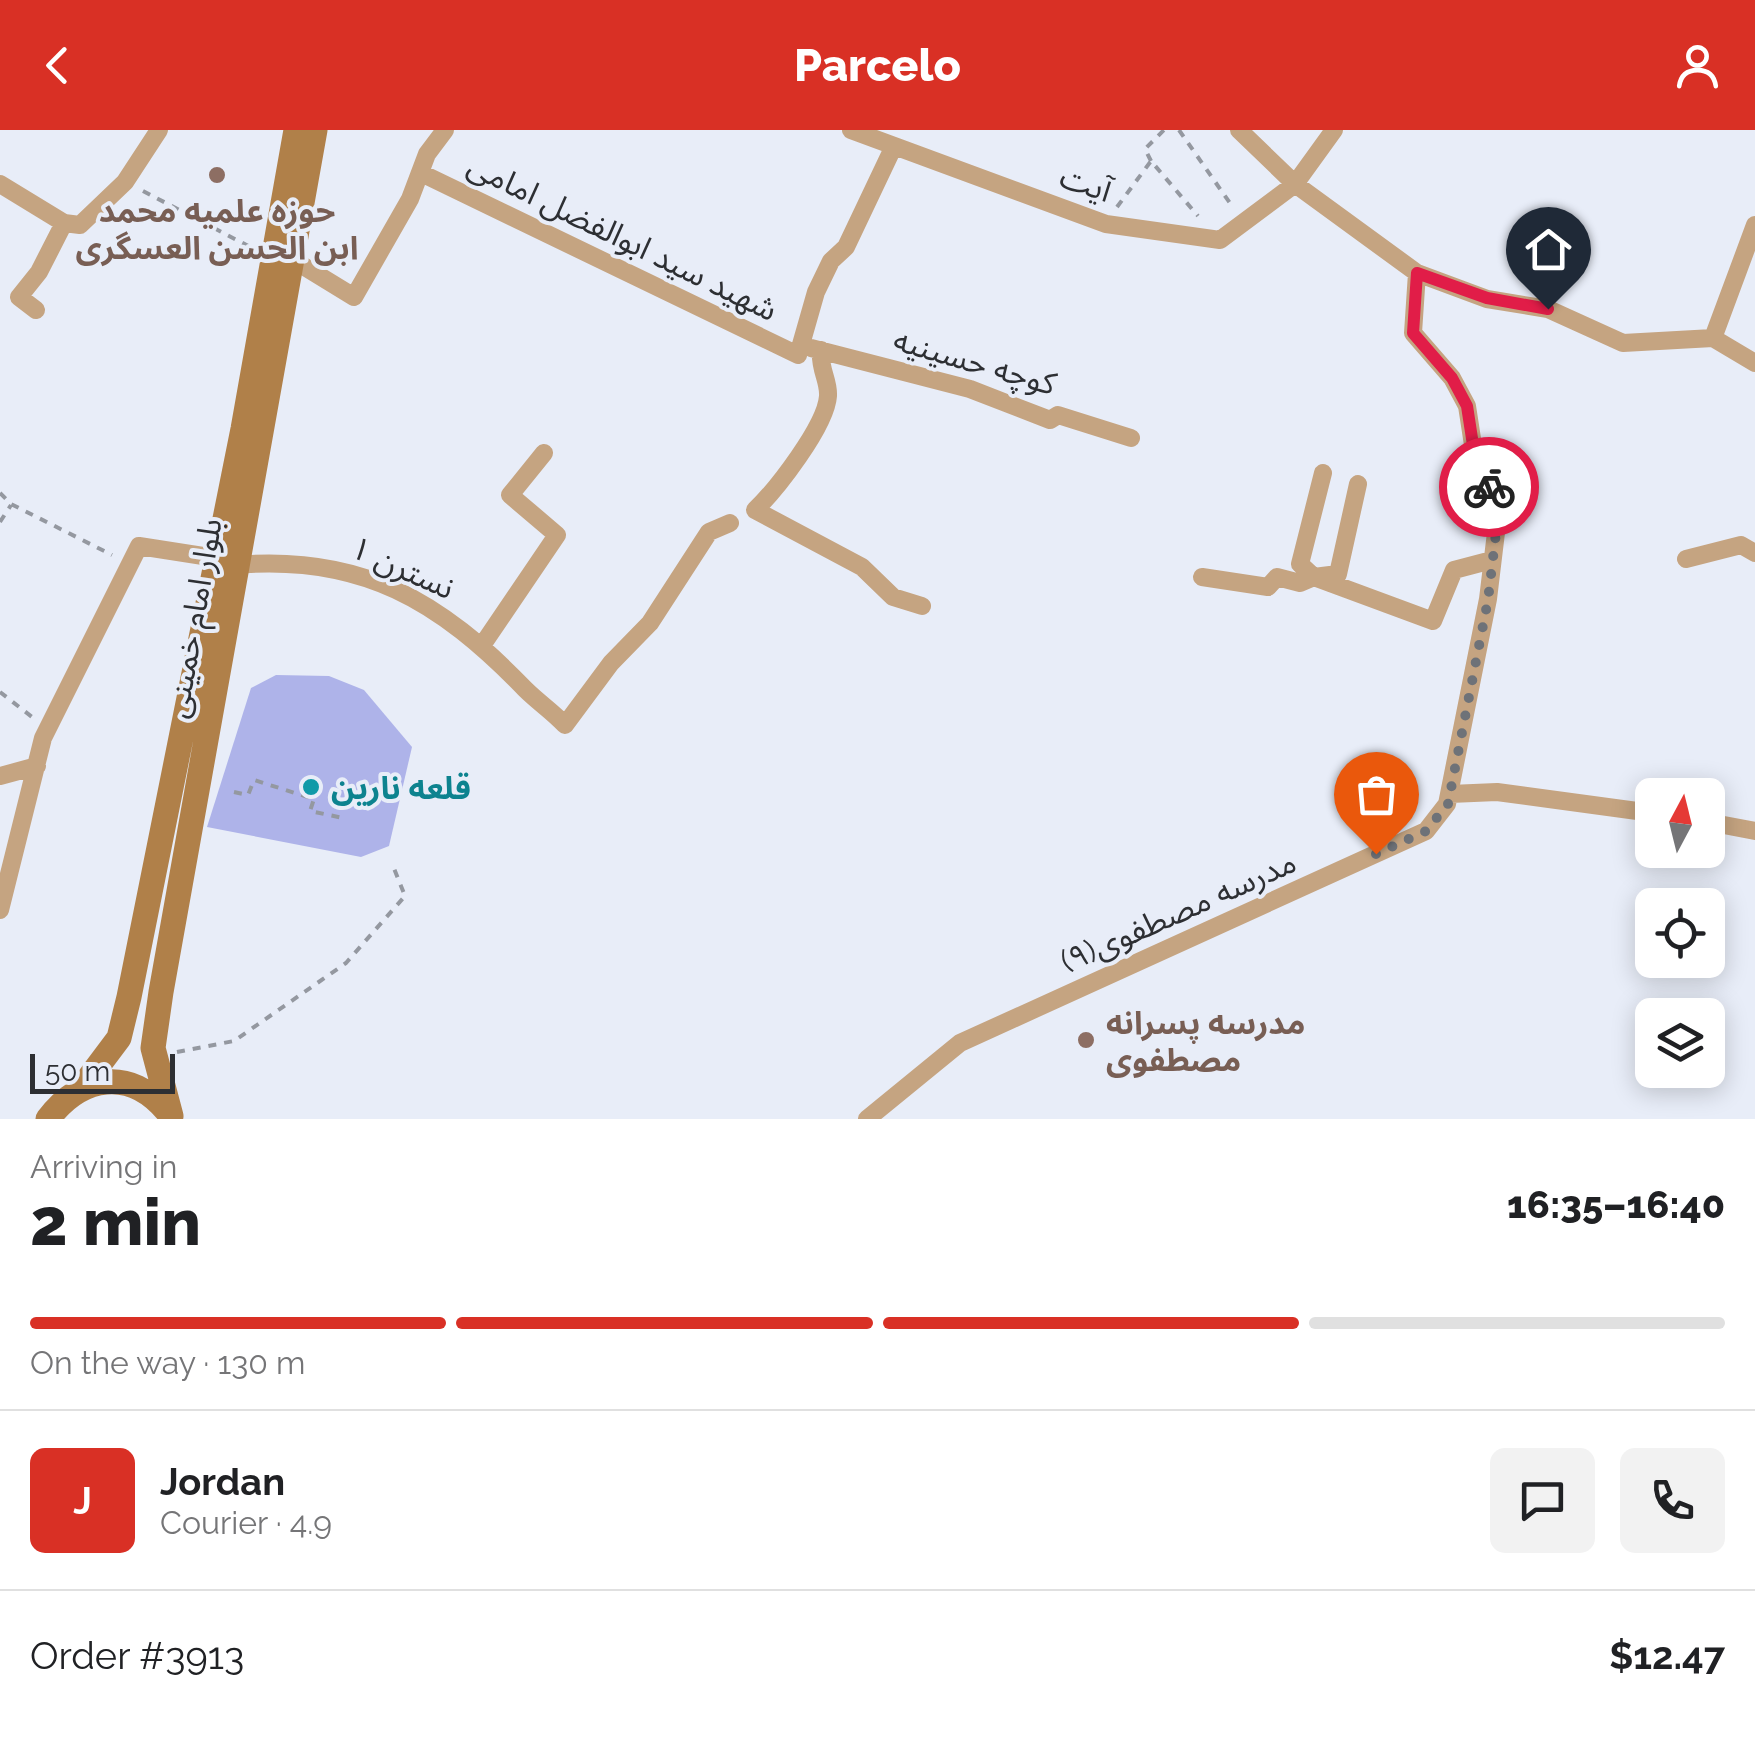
<!DOCTYPE html>
<meta charset="utf-8">
<style>
:root{--surface:#fff;--page:#f2f2f2;--text:#202124;--muted:#757577;--line:#e0e0e0;--accent:#d93025}
body{margin:0;font-family:Raleway,"Noto Sans Arabic",sans-serif;background:var(--page);color:var(--text);height:100vh;display:flex;flex-direction:column;font-size:38px;white-space:nowrap}
*{box-sizing:border-box;margin:0}
p{font-size:32px;color:var(--muted)}
.icon{flex:none;width:55px;height:55px;fill:none;stroke:currentColor;stroke-width:2;stroke-linecap:round;stroke-linejoin:round}
.map{position:relative;height:989px;overflow:hidden}
.side{display:flex;flex-direction:column;background:var(--surface);flex:1}
.side>*{flex:none}
.needle{width:65px;rotate:7deg}
.controls{position:absolute;left:1635px;top:648px;display:grid;gap:20px}
.controls a{display:grid;place-items:center;width:90px;height:90px;border-radius:15px;background:var(--surface);box-shadow:0 5px 25px #0003;font-size:50px}
.scale{position:absolute;left:30px;bottom:25px;width:145px;box-sizing:border-box;padding-left:10px;border:5px solid #2d2f33;border-top:0;font-size:28px;line-height:35px;white-space:nowrap;color:#2d2f33;-webkit-text-stroke:8px #e8edf8;paint-order:stroke}
.pin{position:absolute;display:grid;place-items:center;width:85px;height:85px;color:#fff;margin:-102px -42px;border-radius:50% 50% 50% 0;rotate:-45deg;box-shadow:0 0 10px #0007}
.pin .icon{rotate:45deg}
.courier{position:absolute;display:grid;place-items:center;width:100px;height:100px;margin:-50px;border:8px solid #e11d48;border-radius:50%;background:#fff;color:#222;box-shadow:0 2px 12px #0007}
.summary em{font-style:normal;font-weight:800}
.summary div{display:flex;flex-direction:column-reverse}
.summary{display:flex;align-items:center;justify-content:space-between;height:170px;padding:0 30px}
h1{font-size:65px;font-weight:800;line-height:75px}
.bar{display:grid;grid-template-columns:repeat(4,1fr);gap:15px 10px;align-content:center;height:120px;padding:0 30px}
.bar i{height:12px;border-radius:8px;background:var(--line)}
.bar .selected{background:var(--accent)}
.bar p{grid-column:span 4}
.line{display:flex;align-items:center;gap:25px;padding:0 30px;border-top:2px solid var(--line)}
.line div{flex:1}
.round{display:grid;place-items:center;flex:none;width:105px;height:105px;border-radius:15px;background:var(--page)}
header{display:flex;justify-content:space-between;align-items:center;height:130px;padding:0 30px;background:var(--accent);color:#fff;font-size:45px;font-weight:800}
.map>svg:first-child{display:block}
.building{fill:#aeb3e9}
.lines{fill:none;stroke-linecap:round;stroke-linejoin:round}
.path{stroke:#9498a0;stroke-width:4;stroke-dasharray:8 8;stroke-linecap:butt}
.street{stroke:#c5a481;stroke-width:18}
.secondary{stroke:#b08049;stroke-width:25}
.done{stroke:#6e7278;stroke-width:10;stroke-dasharray:0 18}
.route{stroke:#e11d48;stroke-width:12}
.education-dot{fill:#8d6e63;stroke:#e8edf8;stroke-width:4}
.culture-dot{fill:#0f9aa8;stroke:#e8edf8;stroke-width:4}
.labels{text-anchor:middle;dominant-baseline:central;stroke-width:8;stroke-linejoin:round;paint-order:stroke}
.street-label{font-size:32px;fill:#2d2f33;stroke:#e8edf8}
.education-label{font-size:32px;font-weight:bold;fill:#785e54;stroke:#e8edf8}
.culture-label{font-size:32px;font-weight:bold;fill:#0d838f;stroke:#e8edf8;text-anchor:start}
</style>
<header><svg class="icon" aria-label="back" viewBox="0 0 24 24"><path d="M15 5l-7 7 7 7"/></svg>Parcelo<svg class="icon" aria-label="person" viewBox="0 0 24 24"><circle cx="12" cy="8" r="4"/><path d="M4 21q1-7 8-7t8 7"/></svg></header>
<div class="map">
<svg width="1755" height="989" viewBox="0 0 1755 989">
<rect width="100%" height="100%" fill="#e8edf8"/>
<path class="building" d="M 276,545 L 329,546 L 364,560 L 412,617 L 389,716 L 361,727 L 207,697 L 251,558 Z"/>
<g class="lines">
<path class="path" d="M 1179,0 L 1232,76
M 1151,31 L 1145,19 L 1164,0
M 143,61 L 254,119
M 1117,77 L 1151,31 L 1198,86
M 0,363 L 11,374 L 112,425
M 0,392 L 11,375
M 0,562 L 32,587
M 234,662 L 248,665 L 254,650 L 314,669 L 310,681 L 343,688
M 177,922 L 234,911 L 346,833 L 405,766 L 393,736"/>
<path class="street" d="M 851,0 L 1106,94 L 1220,110 L 1295,54 L 1334,0
M 1239,0 L 1295,54 L 1417,143 L 1487,169 L 1548,179 L 1623,213 L 1713,208 L 1755,233
M 421,43 L 798,225 L 816,162 L 831,131 L 846,117 L 893,18
M 0,54 L 64,93 L 80,95 L 125,52 L 159,0
M 292,129 L 354,167 L 410,69 L 427,24 L 445,0
M 36,180 L 19,167 L 39,142 L 64,93
M 1713,208 L 1755,95
M 811,218 L 970,259 L 1050,290 L 1058,285 L 1131,308
M 821,220 C 819,239 829,250 828,266 C 826,296 776,360 755,380 L 862,437 L 893,467 L 922,476
M 1323,343 L 1300,434 L 1314,447 L 1338,444 L 1358,354
M 1686,429 L 1741,415 L 1755,423
M 235,435 C 362,424 440,471 525,559 C 538,572 553,582 565,595 L 611,533 L 650,493 L 709,402 L 730,393
M 1202,447 L 1268,457 L 1277,447 L 1300,453 L 1314,447 L 1433,491 L 1454,440 L 1492,430
M 481,517 L 557,405 L 510,365 L 544,323
M 0,646 L 37,636
M 1450,664 L 1497,662 L 1652,683
M 1708,692 L 1755,701
M 0,780 L 43,608 L 139,416 L 216,428
M 867,989 L 960,913 L 1426,701 L 1447,674 L 1488,469 L 1498,386 L 1475,328 L 1467,276 L 1452,248 L 1413,203 L 1417,143"/>
<path class="secondary" d="M 83,956 L 119,908 L 129,867 L 243,299 L 296,0
M 171,986 L 153,918 L 161,862 L 315,0
M 48,989 C 81,945 130,937 167,981"/>
</g>
<g class="lines">
<path class="done" d="M 1376,724 L 1426,701 L 1448,674 L 1488,470 L 1498,386 L 1489,357"/>
<path class="route" d="M 1489,357 L 1475,328 L 1467,276 L 1452,248 L 1413,203 L 1417,143 L 1487,168 L 1548,179"/>
</g>
<g class="education-dot">
<circle cx="217" cy="45" r="10"/>
<circle cx="1086" cy="910" r="10"/>
</g>
<circle class="culture-dot" cx="311" cy="657" r="10"/>
<g class="labels">
<g class="street-label">
<text transform="translate(1086 53) rotate(19)">آیت</text>
<text transform="translate(623 107) rotate(26)">شهید سید ابوالفضل امامی</text>
<text transform="translate(975 231) rotate(16)">کوچه حسینیه</text>
<text transform="translate(403 437) rotate(24)">نسترن ۱</text>
<text transform="translate(193 488) rotate(-80)">بلوار امام خمینی</text>
<text transform="translate(1178 781) rotate(-24)">مدرسه مصطفوی(۹)</text>
</g>
<g class="education-label">
<text x="217" y="80">حوزه علمیه محمد<tspan x="217" dy="37">ابن الحسن العسگری</tspan></text>
<text x="1106" y="892" text-anchor="start">مدرسه پسرانه<tspan x="1106" dy="37">مصطفوی</tspan></text>
</g>
<g class="culture-label">
<text x="331" y="657">قلعه نارین</text>
</g>
</g>
</svg>
<div class="controls">
<a><svg class="needle" viewBox="-14 -14 28 28"><path d="M0-13l5 13h-10z" fill="#e53935"/><path d="M0 13l5-13h-10z" fill="#757577"/></svg></a>
<a><svg class="icon" aria-label="locate" viewBox="0 0 24 24"><circle cx="12" cy="12" r="6"/><path d="M12 2v4M12 18v4M2 12h4M18 12h4"/></svg></a>
<a><svg class="icon" aria-label="layers" viewBox="0 0 24 24"><path d="M12 4l9 5-9 5-9-5zM3 14l9 5 9-5"/></svg></a>
</div>
<div class="scale">50 m</div>
<div class="pin" style="left:1376px;top:724px;background:#ea580c"><svg class="icon" aria-label="bag" viewBox="0 0 24 24"><path d="M5 8h14l-1 12H6zM9 8a3 3 0 0 1 6 0"/></svg></div>
<div class="pin" style="left:1548px;top:179px;background:#1f2937"><svg class="icon" aria-label="home" viewBox="0 0 24 24"><path d="M3 11l9-7 9 7M6 9v11h12V9"/></svg></div>
<div class="courier" style="left:1489px;top:357px"><svg class="icon" aria-label="bike" viewBox="0 0 24 24"><circle cx="6" cy="16" r="4"/><circle cx="18" cy="16" r="4"/><path d="M6 16l4-8h5l3 8M10 8l3 8H6M13 5h3"/></svg></div>
</div>
<section class="side">
<div class="summary"><div><h1>2 min</h1><p>Arriving in</p></div><em>16:35–16:40</em></div>
<div class="bar"><i class="selected"></i><i class="selected"></i><i class="selected"></i><i></i><p>On the way · 130 m</p></div>
<div class="line" style="height:180px"><b class="round" style="background:var(--accent);color:#fff">J</b><div><b>Jordan</b><p>Courier · 4.9</p></div><a class="round"><svg class="icon" aria-label="chat" viewBox="0 0 24 24"><path d="M4 5h16v11H9l-5 4z"/></svg></a><a class="round"><svg class="icon" aria-label="phone" viewBox="0 0 24 24"><path d="M5 4h4l2 5-3 2q2 4 5 5l2-3 5 2v4C11 20 4 13 5 4z"/></svg></a></div>
<div class="line" style="height:130px"><div>Order #3913</div><b>$12.47</b></div>
</section>
